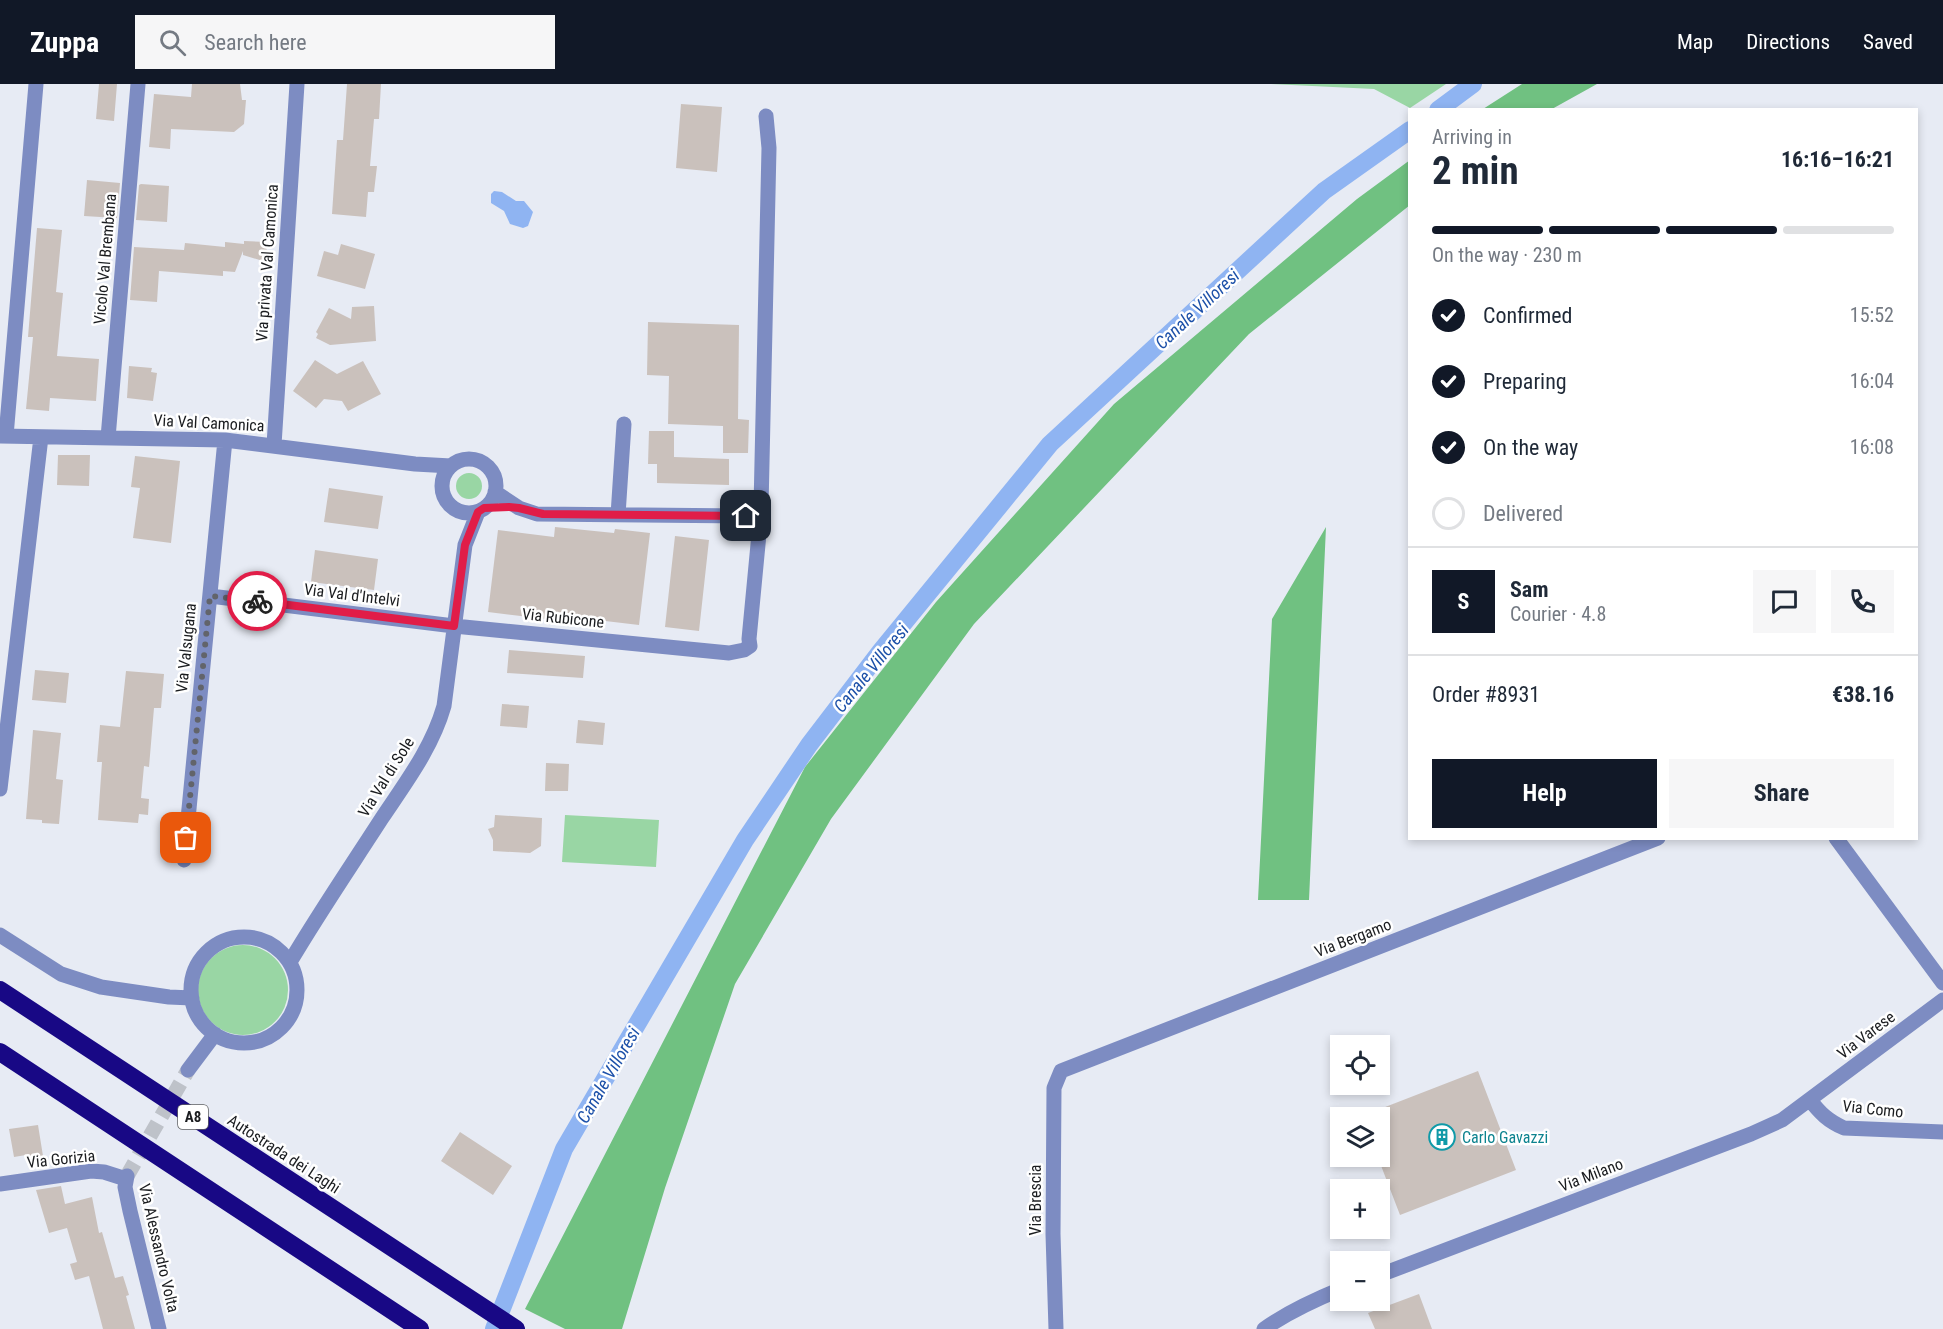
<!DOCTYPE html>
<meta charset="utf-8">
<style>
:root{--surface:#fff;--page:#f6f6f7;--text:#1f2937;--muted:#747a83;--line:#e0e1e3;--accent:#111827}
body{margin:0;font-family:"Roboto Condensed",sans-serif;background:var(--page);color:var(--text);height:100vh;display:flex;flex-direction:column;font-size:22px;white-space:nowrap}
*{box-sizing:border-box;margin:0}
p{font-size:20px;color:var(--muted)}
.icon{flex:none;width:33px;height:33px;fill:none;stroke:currentColor;stroke-width:2;stroke-linecap:round;stroke-linejoin:round}
.map{position:relative;flex:1;overflow:hidden}
.details{position:absolute;left:1408px;top:24px;width:510px;height:732px;display:flex;flex-direction:column;background:var(--surface);border-radius:0px;box-shadow:0 3px 9px #0003}
.details>*{flex:none}
.controls{position:absolute;left:1330px;top:951px;display:grid;gap:12px}
.controls a{display:grid;place-items:center;width:60px;height:60px;border-radius:0px;background:var(--surface);box-shadow:0 3px 9px #0003;font-size:30px}
.pin{position:absolute;display:grid;place-items:center;width:51px;height:51px;color:#fff;margin:-26px;border-radius:12px;box-shadow:0 3px 9px #0006}
.courier{position:absolute;display:grid;place-items:center;width:60px;height:60px;margin:-30px;border:4px solid #e11d48;border-radius:50%;background:#fff;color:#222;box-shadow:0 2px 8px #0007}
.summary em{font-style:normal;font-weight:700}
.summary div{display:flex;flex-direction:column-reverse}
.summary{display:flex;align-items:center;justify-content:space-between;height:102px;padding:0 24px}
h1{font-size:39px;font-weight:700;line-height:45px}
.bar{display:grid;grid-template-columns:repeat(4,1fr);gap:9px 6px;align-content:center;height:72px;padding:0 24px}
.bar i{height:8px;border-radius:4px;background:var(--line)}
.bar .current{background:var(--accent)}
.bar p{grid-column:span 4}
.line{display:flex;align-items:center;gap:15px;padding:0 24px;border-top:2px solid var(--line)}
.line div{flex:1}
.round{display:grid;place-items:center;flex:none;width:63px;height:63px;border-radius:0px;background:var(--page)}
ol{padding:0 24px;list-style:none}
li{display:flex;align-items:center;gap:18px;height:66px}
li p{margin-inline-start:auto}
li .icon{padding:6px;border-radius:50%;background:var(--accent);color:#fff;stroke-width:4}
li:last-child{color:var(--muted)}
li i{width:33px;height:33px;border:3px solid var(--line);border-radius:50%}
.primary-button{display:flex;gap:12px;margin-top:auto;padding:12px 24px}
.primary-button a{flex:1;height:69px;border-radius:0px;background:var(--accent);color:#fff;font-size:24px;font-weight:700;line-height:69px;text-align:center}
.primary-button a+a{background:var(--page);color:var(--text)}
header{display:flex;align-items:center;gap:36px;box-sizing:border-box;height:84px;padding:0 30px;background:var(--accent);color:#fff}
header strong{font-size:28px}
nav{display:flex;gap:33px;margin-inline-start:auto;font-size:21px}
.search{width:420px;height:54px;background:var(--page);display:flex;align-items:center;gap:15px;box-sizing:border-box;padding:0 21px;border-radius:0px;color:var(--muted);font-size:22px}
.map>svg:first-child{display:block}
.green{fill:#99d6a4}
.forest{fill:#70c181}
.water{fill:#8fb4f2}
.lines{fill:none;stroke-linecap:round;stroke-linejoin:round}
.canal{stroke:#8fb4f2;stroke-width:18}
.building{fill:#cac1bc}
.minor-tunnel{stroke:#bec2c9;stroke-width:15;stroke-dasharray:15 8;stroke-linecap:butt}
.minor{stroke:#7d8cc2;stroke-width:15}
.highway{stroke:#180885;stroke-width:18}
.done{stroke:#62646a;stroke-width:6;stroke-dasharray:0 10.8}
.route{stroke:#e11d48;stroke-width:8}
.labels{text-anchor:middle;dominant-baseline:central;stroke-width:5;stroke-linejoin:round;paint-order:stroke}
.shield{fill:#fff;stroke:#5f6062;stroke-width:1.5}
.shield-label{font-size:15px;font-weight:bold;fill:#1a1c1f}
.street-label{font-size:16px;fill:#1a1c1f;stroke:#fff}
.culture-label{font-size:16px;fill:#0d838f;stroke:#fff;text-anchor:start}
.water-label{font-size:18px;font-style:italic;fill:#1d51a9;stroke:#fff}
</style>
<header>
<strong>Zuppa</strong>
<div class="search"><svg class="icon" aria-label="search" viewBox="0 0 24 24"><circle cx="10" cy="10" r="6"/><path d="M15 15l6 6"/></svg>Search here</div>
<nav><a>Map</a><a>Directions</a><a>Saved</a></nav>
</header>
<div class="map">
<svg width="1943" height="1245" viewBox="0 0 1943 1245">
<rect width="100%" height="100%" fill="#e7ebf4"/>
<path class="green" d="M 1271,0 L 1446,0 L 1410,24 L 1374,5 Z
M456 402a13 13 0 1 1 26 0a13 13 0 1 1-26 0Z
M 565,731 L 659,736 L 656,783 L 562,778 Z
M198 906a45 45 0 1 1 90 0a45 45 0 1 1-90 0Z"/>
<path class="forest" d="M 1522,0 L 1597,0 L 1552,25 L 1483,25 Z
M 1410,76 L 1410,121 L 1249,250 L 974,540 L 831,735 L 735,900 L 665,1104 L 622,1245 L 565,1245 L 525,1225 L 805,683 L 936,518 L 1114,320 L 1357,115 Z
M 1326,443 L 1309,816 L 1258,816 L 1272,535 Z"/>
<path class="water" d="M 494,107 L 502,108 L 516,117 L 524,117 L 533,128 L 528,142 L 523,144 L 510,140 L 504,127 L 491,119 L 491,110 Z"/>
<g class="lines">
<path class="canal" d="M 1438,26 L 1473,0
M 494,1245 L 564,1065 L 745,756 L 809,661 L 880,568 L 1050,360 L 1324,107 L 1410,46"/>
</g>
<path class="building" d="M 99,0 L 117,0 L 114,37 L 96,35 Z
M 192,0 L 240,0 L 242,16 L 246,16 L 244,40 L 234,48 L 171,45 L 170,65 L 149,63 L 154,10 L 191,13 Z
M 347,0 L 381,0 L 379,35 L 374,35 L 370,82 L 377,82 L 374,108 L 368,108 L 366,133 L 332,130 L 337,56 L 343,56 Z
M 681,20 L 722,23 L 717,88 L 676,84 Z
M 87,96 L 120,99 L 117,134 L 84,132 Z
M 141,100 L 169,102 L 167,138 L 136,136 L 139,101 Z
M 37,144 L 62,146 L 56,208 L 63,209 L 57,272 L 99,275 L 96,317 L 50,314 L 49,327 L 26,325 L 33,253 L 28,253 Z
M 244,157 L 267,158 L 266,178 L 243,171 L 243,167 L 235,188 L 223,187 L 223,192 L 159,187 L 157,218 L 130,216 L 134,163 L 184,166 L 185,159 L 225,163 L 225,158 L 244,160 Z
M 341,160 L 375,170 L 365,205 L 317,192 L 324,167 L 338,171 Z
M 374,222 L 376,257 L 330,261 L 316,254 L 318,250 L 316,248 L 329,224 L 351,235 L 352,223 Z
M 648,238 L 739,241 L 738,335 L 749,336 L 748,369 L 723,369 L 723,342 L 668,340 L 669,292 L 647,291 Z
M 315,276 L 337,290 L 363,277 L 381,310 L 348,327 L 342,317 L 324,315 L 316,324 L 293,307 Z
M 129,282 L 152,284 L 151,288 L 157,289 L 153,317 L 127,314 Z
M 649,347 L 674,347 L 674,373 L 729,375 L 729,401 L 657,399 L 657,380 L 648,380 Z
M 58,371 L 90,371 L 89,402 L 57,401 Z
M 135,372 L 180,377 L 171,459 L 133,454 L 140,404 L 131,403 Z
M 329,404 L 383,412 L 378,445 L 324,438 Z
M 555,443 L 614,449 L 615,445 L 650,449 L 639,541 L 580,534 L 580,539 L 488,528 L 498,446 L 554,453 Z
M 675,452 L 709,456 L 699,547 L 665,543 Z
M 315,466 L 378,475 L 374,506 L 311,498 Z
M 509,566 L 585,572 L 583,594 L 507,589 Z
M 35,586 L 69,589 L 66,619 L 32,616 Z
M 126,587 L 164,590 L 161,624 L 154,624 L 149,683 L 144,682 L 141,714 L 149,715 L 148,731 L 139,730 L 138,739 L 98,736 L 102,678 L 97,678 L 100,641 L 120,643 Z
M 502,620 L 529,622 L 527,644 L 500,642 Z
M 578,636 L 605,639 L 603,661 L 576,659 Z
M 33,646 L 61,649 L 56,695 L 63,696 L 59,740 L 42,739 L 42,736 L 26,735 Z
M 546,679 L 569,680 L 568,707 L 545,707 Z
M 495,731 L 542,734 L 541,762 L 530,769 L 493,767 L 493,756 L 488,745 L 494,743 Z
M 1478,987 L 1516,1086 L 1400,1131 L 1380,1079 L 1380,1025 Z
M 38,1041 L 43,1072 L 27,1074 L 26,1071 L 14,1073 L 9,1045 Z
M 460,1048 L 512,1082 L 493,1111 L 441,1077 Z
M 61,1102 L 65,1120 L 92,1113 L 99,1149 L 102,1148 L 115,1194 L 123,1192 L 129,1211 L 126,1212 L 135,1245 L 103,1245 L 89,1192 L 75,1196 L 70,1180 L 77,1178 L 67,1144 L 49,1149 L 36,1106 Z
M 1419,1210 L 1432,1245 L 1375,1245 L 1368,1229 Z"/>
<g class="lines">
<path class="minor-tunnel" d="M 127,1092 L 188,986"/>
<path class="minor" d="M 0,352 L 225,356 L 415,380 L 451,382
M 6,352 L 36,0
M 108,354 L 138,0
M 274,361 L 297,0
M442 402a27 27 0 1 1 54 0a27 27 0 1 1-54 0Z
M 618,431 L 624,340
M 758,440 L 761,423 L 769,64 L 766,32
M 210,512 L 454,542 L 729,569 L 744,566 L 750,562 L 749,555 L 759,450 C 758,440 757,434 746,432 L 537,430 L 519,424 L 495,408
M 0,705 L 41,353
M 1836,754 L 1943,899
M 184,776 L 225,356
M 0,851 L 61,890 L 101,903 L 169,913 L 192,914
M191 906a53 53 0 1 1 106 0a53 53 0 1 1-106 0Z
M 290,878 C 319,829 351,782 382,734 C 406,698 432,664 444,622 L 465,461 L 478,428
M 188,986 L 215,950
M 1810,1016 C 1820,1029 1828,1037 1844,1044 L 1943,1048
M 127,1092 L 125,1103 L 130,1127 L 159,1245
M 0,1100 L 91,1087 L 104,1088 L 126,1095
M 1380,1191 L 1751,1050 L 1782,1036 L 1943,916
M 1056,1245 L 1053,1150 L 1054,1004 L 1061,987 L 1658,754
M 1264,1245 C 1288,1228 1314,1216 1341,1205"/>
<path class="highway" d="M 0,906 L 516,1245
M 0,968 L 420,1245"/>
</g>
<g class="lines">
<path class="done" d="M 186,754 L 210,512 L 257,517"/>
<path class="route" d="M 257,517 L 454,542 L 465,461 L 478,428 L 484,424 L 509,423 L 519,424 L 543,430 L 746,432"/>
</g>
<defs>
<g id="building-ring" transform="scale(1.35)"><circle r="9.5" fill="#fff" stroke="#0f9aa8" stroke-width="1.5"/><path d="M-4-6H4V6H1V3H-1V6H-4ZM-2.5-4.3h1.7v1.8h-1.7ZM.8-4.3h1.7v1.8H.8ZM-2.5-1h1.7V.8h-1.7ZM.8-1h1.7V.8H.8Z" fill="#0f9aa8"/></g>
</defs>
<g fill-rule="evenodd">
<use href="#building-ring" x="1442" y="1053"/>
</g>
<g class="labels">
<rect class="shield" x="178" y="1021" width="30" height="24" rx="4.5"/>
<g class="shield-label">
<text x="193" y="1033">A8</text>
</g>
<g class="street-label">
<text transform="translate(105 175) rotate(-85)">Vicolo Val Brembana</text>
<text transform="translate(267 179) rotate(-86)">Via privata Val Camonica</text>
<text transform="translate(209 339) rotate(3)">Via Val Camonica</text>
<text transform="translate(352 511) rotate(7)">Via Val d'Intelvi</text>
<text transform="translate(563 534) rotate(6)">Via Rubicone</text>
<text transform="translate(186 564) rotate(-84)">Via Valsugana</text>
<text transform="translate(386 693) rotate(-58)">Via Val di Sole</text>
<text transform="translate(1353 854) rotate(-21)">Via Bergamo</text>
<text transform="translate(1866 951) rotate(-37)">Via Varese</text>
<text transform="translate(1873 1025) rotate(6)">Via Como</text>
<text transform="translate(284 1070) rotate(33)">Autostrada dei Laghi</text>
<text transform="translate(61 1075) rotate(-6)">Via Gorizia</text>
<text transform="translate(1591 1091) rotate(-21)">Via Milano</text>
<text transform="translate(1035 1116) rotate(-90)">Via Brescia</text>
<text transform="translate(159 1164) rotate(77)">Via Alessandro Volta</text>
</g>
<g class="culture-label">
<text x="1462" y="1053">Carlo Gavazzi</text>
</g>
<g class="water-label">
<text transform="translate(1197 225) rotate(-43)">Canale Villoresi</text>
<text transform="translate(871 584) rotate(-51)">Canale Villoresi</text>
<text transform="translate(608 991) rotate(-60)">Canale Villoresi</text>
</g>
</g>
</svg>
<div class="controls">
<a><svg class="icon" aria-label="locate" viewBox="0 0 24 24"><circle cx="12" cy="12" r="6"/><path d="M12 2v4M12 18v4M2 12h4M18 12h4"/></svg></a>
<a><svg class="icon" aria-label="layers" viewBox="0 0 24 24"><path d="M12 4l9 5-9 5-9-5zM3 14l9 5 9-5"/></svg></a>
<a>+</a>
<a>−</a>
</div>
<div class="pin" style="left:186px;top:754px;background:#ea580c"><svg class="icon" aria-label="bag" viewBox="0 0 24 24"><path d="M5 8h14l-1 12H6zM9 8a3 3 0 0 1 6 0"/></svg></div>
<div class="pin" style="left:746px;top:432px;background:#1f2937"><svg class="icon" aria-label="home" viewBox="0 0 24 24"><path d="M3 11l9-7 9 7M6 9v11h12V9"/></svg></div>
<div class="courier" style="left:257px;top:517px"><svg class="icon" aria-label="bike" viewBox="0 0 24 24"><circle cx="6" cy="16" r="4"/><circle cx="18" cy="16" r="4"/><path d="M6 16l4-8h5l3 8M10 8l3 8H6M13 5h3"/></svg></div>
<section class="details">
<div class="summary"><div><h1>2 min</h1><p>Arriving in</p></div><em>16:16–16:21</em></div>
<div class="bar"><i class="current"></i><i class="current"></i><i class="current"></i><i></i><p>On the way · 230 m</p></div>
<ol>
<li><svg class="icon" aria-label="check" viewBox="0 0 24 24"><path d="M5 12l5 5 9-10"/></svg>Confirmed<p>15:52</p></li>
<li><svg class="icon" aria-label="check" viewBox="0 0 24 24"><path d="M5 12l5 5 9-10"/></svg>Preparing<p>16:04</p></li>
<li><svg class="icon" aria-label="check" viewBox="0 0 24 24"><path d="M5 12l5 5 9-10"/></svg>On the way<p>16:08</p></li>
<li><i></i>Delivered</li>
</ol>
<div class="line" style="height:108px"><b class="round" style="background:var(--accent);color:#fff">S</b><div><b>Sam</b><p>Courier · 4.8</p></div><a class="round"><svg class="icon" aria-label="chat" viewBox="0 0 24 24"><path d="M4 5h16v11H9l-5 4z"/></svg></a><a class="round"><svg class="icon" aria-label="phone" viewBox="0 0 24 24"><path d="M5 4h4l2 5-3 2q2 4 5 5l2-3 5 2v4C11 20 4 13 5 4z"/></svg></a></div>
<div class="line" style="height:78px"><div>Order #8931</div><b>€38.16</b></div>
<div class="primary-button"><a>Help</a><a>Share</a></div>
</section>
</div>
